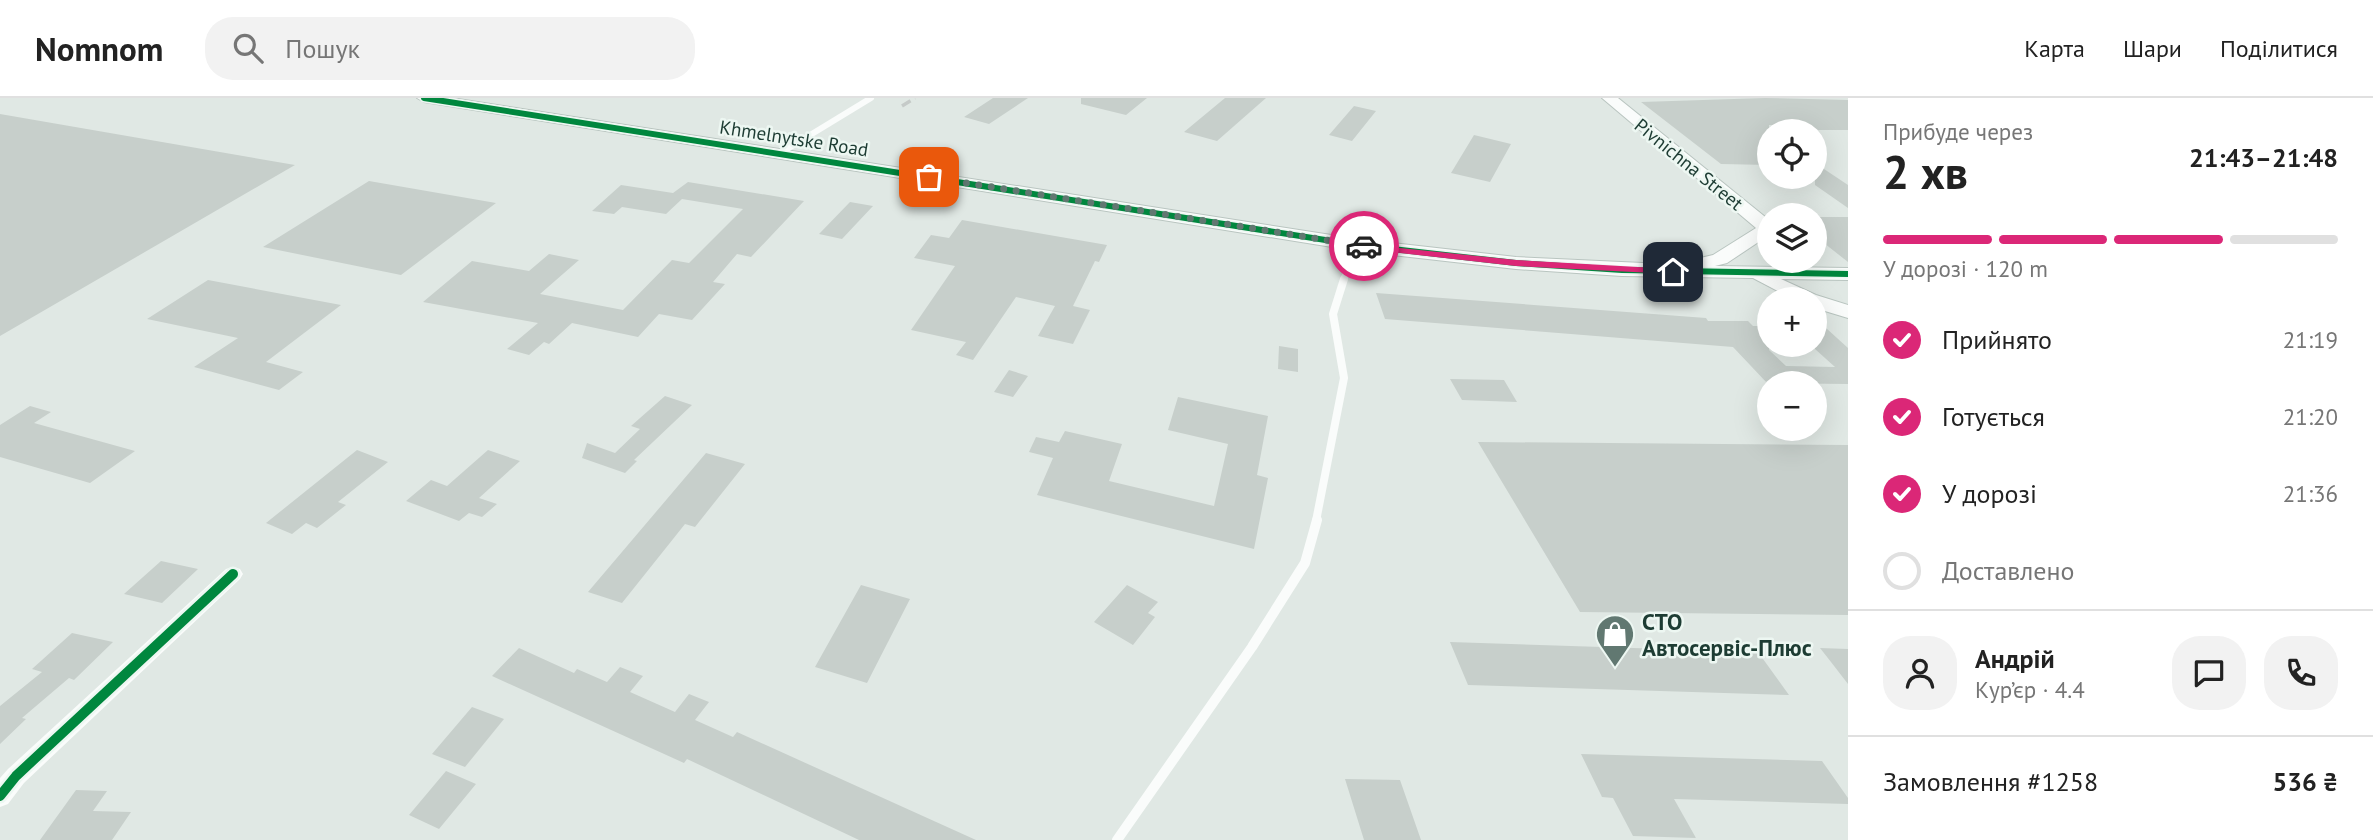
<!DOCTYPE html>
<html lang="uk">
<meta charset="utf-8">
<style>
:root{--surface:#fff;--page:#f2f2f2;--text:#222;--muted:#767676;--line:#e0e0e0;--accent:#db2777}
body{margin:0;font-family:"PT Sans",sans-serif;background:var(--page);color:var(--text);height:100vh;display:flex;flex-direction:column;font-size:26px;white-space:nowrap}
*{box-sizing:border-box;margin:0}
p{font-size:23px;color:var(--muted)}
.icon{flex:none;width:38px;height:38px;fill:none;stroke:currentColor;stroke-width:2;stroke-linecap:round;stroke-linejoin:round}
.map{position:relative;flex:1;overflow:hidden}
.sheet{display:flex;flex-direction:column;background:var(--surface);width:525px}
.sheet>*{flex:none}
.tools{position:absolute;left:1757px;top:21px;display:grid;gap:14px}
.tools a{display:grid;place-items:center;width:70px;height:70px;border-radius:50%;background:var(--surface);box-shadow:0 7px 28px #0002;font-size:35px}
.pin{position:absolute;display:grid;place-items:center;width:60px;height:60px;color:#fff;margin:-30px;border-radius:14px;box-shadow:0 4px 10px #0006}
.courier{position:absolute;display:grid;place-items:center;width:70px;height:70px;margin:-35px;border:5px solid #db2777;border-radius:50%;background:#fff;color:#222;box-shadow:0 2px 9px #0007}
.overview em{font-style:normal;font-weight:700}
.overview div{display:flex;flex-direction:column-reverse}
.overview{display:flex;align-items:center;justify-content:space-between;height:119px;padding:0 35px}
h1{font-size:46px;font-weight:700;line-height:52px}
.bar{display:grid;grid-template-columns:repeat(4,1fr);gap:10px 7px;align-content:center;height:84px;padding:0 35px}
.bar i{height:9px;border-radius:5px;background:var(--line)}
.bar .current{background:var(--accent)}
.bar p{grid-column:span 4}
.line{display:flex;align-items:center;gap:18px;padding:0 35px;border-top:2px solid var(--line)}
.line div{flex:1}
.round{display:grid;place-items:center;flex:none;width:74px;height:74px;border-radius:28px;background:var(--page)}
ol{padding:0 35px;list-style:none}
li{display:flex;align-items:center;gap:21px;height:77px}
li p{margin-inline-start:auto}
li .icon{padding:7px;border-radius:50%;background:var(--accent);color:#fff;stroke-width:4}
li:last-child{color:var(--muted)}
li i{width:38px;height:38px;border:4px solid var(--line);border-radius:50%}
header{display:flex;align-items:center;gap:42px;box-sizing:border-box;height:98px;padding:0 35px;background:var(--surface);border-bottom:2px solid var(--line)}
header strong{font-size:33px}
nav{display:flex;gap:38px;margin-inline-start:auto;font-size:24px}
.search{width:490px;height:63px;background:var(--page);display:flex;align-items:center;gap:18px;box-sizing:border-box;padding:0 24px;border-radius:28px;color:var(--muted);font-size:26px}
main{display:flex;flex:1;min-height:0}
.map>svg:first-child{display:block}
.building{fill:#c7cfcb}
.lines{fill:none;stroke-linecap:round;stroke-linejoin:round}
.secondary-casing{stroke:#b9c5c0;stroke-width:2}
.lane-far2{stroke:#fafcfb;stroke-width:6}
.lane-far1{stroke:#fafcfb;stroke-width:8}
.lane{stroke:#fafcfb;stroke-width:10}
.street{fill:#fafcfb;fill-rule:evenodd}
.secondary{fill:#fafcfb;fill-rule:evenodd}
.rail{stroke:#c5cac8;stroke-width:3.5;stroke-dasharray:10 5;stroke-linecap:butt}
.cycleway-far1-casing{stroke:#edf7f2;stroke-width:9}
.cycleway-casing{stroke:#edf7f2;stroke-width:15}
.cycleway-far1{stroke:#00873e;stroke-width:6}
.cycleway{stroke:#00873e;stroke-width:10}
.route{fill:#db2777}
.done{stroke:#617871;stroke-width:7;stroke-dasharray:0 12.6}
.labels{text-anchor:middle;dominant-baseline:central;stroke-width:5;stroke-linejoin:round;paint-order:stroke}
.far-street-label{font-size:19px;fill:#1d3c33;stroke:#edf7f2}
.poi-label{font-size:23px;font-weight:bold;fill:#1d3c33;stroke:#edf7f2;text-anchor:start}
</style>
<header>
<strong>Nomnom</strong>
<div class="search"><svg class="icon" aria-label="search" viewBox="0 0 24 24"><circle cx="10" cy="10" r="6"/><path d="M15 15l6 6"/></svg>Пошук</div>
<nav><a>Карта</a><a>Шари</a><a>Поділитися</a></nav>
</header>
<main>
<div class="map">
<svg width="1848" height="742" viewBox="0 0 1848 742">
<rect width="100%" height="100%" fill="#e0e8e4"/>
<path class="building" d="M 993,0 L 1028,0 L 989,26 L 964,19 Z
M 1081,0 L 1147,0 L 1126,17 L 1081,6 Z
M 1225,0 L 1266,0 L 1217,43 L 1184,34 Z
M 1765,0 L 1848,2 L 1848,32 L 1800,32 L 1794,27 L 1769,27 L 1769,67 L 1721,66 L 1641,4 Z
M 1354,8 L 1376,13 L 1352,43 L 1329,37 Z
M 0,16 L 295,67 L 0,238 Z
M 1474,37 L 1511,46 L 1490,84 L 1451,75 Z
M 1815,65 L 1848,87 L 1848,110 L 1815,87 Z
M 369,83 L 496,105 L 401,177 L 263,149 Z
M 688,84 L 804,103 L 751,159 L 737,156 L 713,184 L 725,186 L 692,222 L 659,216 L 638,239 L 572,225 L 549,246 L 544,244 L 529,257 L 507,251 L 538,225 L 423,204 L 472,163 L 529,173 L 549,156 L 579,162 L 540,196 L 623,212 L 672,162 L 689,165 L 743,111 L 682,101 L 666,116 L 622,109 L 614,116 L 592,113 L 621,87 L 673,95 Z
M 850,104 L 873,108 L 842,141 L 819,136 Z
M 1815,119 L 1848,119 L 1848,164 L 1815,138 Z
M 962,122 L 1107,147 L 1099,164 L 1095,163 L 1073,208 L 1090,212 L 1073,246 L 1038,238 L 1055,208 L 1016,199 L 973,262 L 956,257 L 966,244 L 911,232 L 955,168 L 914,160 L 931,137 L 949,140 Z
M 208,182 L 341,207 L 266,264 L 303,274 L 279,292 L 194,269 L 238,240 L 147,221 Z
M 1376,195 L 1706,220 L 1708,223 L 1748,223 L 1753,228 L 1769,228 L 1769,252 L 1786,268 L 1835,269 L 1815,251 L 1815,220 L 1848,250 L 1848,286 L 1767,285 L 1733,249 L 1385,221 Z
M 1279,248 L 1298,251 L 1298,274 L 1278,271 Z
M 1009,272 L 1028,278 L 1013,299 L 994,294 Z
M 1450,281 L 1504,282 L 1517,304 L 1462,302 Z
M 665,298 L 692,307 L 634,362 L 637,363 L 625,375 L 582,360 L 587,345 L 615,355 L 640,331 L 631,328 Z
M 1178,299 L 1268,318 L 1257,377 L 1268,380 L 1254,451 L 1037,397 L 1053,360 L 1029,354 L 1036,339 L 1059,344 L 1065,333 L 1122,346 L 1109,383 L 1214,408 L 1228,346 L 1168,332 Z
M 30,308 L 51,314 L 34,325 L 135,353 L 90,385 L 0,359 L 0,327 Z
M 1478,344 L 1848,347 L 1848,517 L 1580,514 Z
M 357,352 L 388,364 L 338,404 L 346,407 L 317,430 L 306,425 L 292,436 L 266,425 Z
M 488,352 L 520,363 L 479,400 L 497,406 L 482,419 L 469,415 L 459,423 L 406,403 L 431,382 L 447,388 Z
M 706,355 L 745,366 L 695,429 L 685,426 L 622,505 L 588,494 Z
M 161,463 L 198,471 L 162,505 L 124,496 Z
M 861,487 L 910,501 L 867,585 L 815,569 Z
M 1127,487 L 1158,504 L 1148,515 L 1155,519 L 1133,547 L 1094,524 Z
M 72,535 L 113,544 L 74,582 L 69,580 L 22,620 L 26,621 L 0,646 L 0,608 L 42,574 L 32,571 Z
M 1450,544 L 1758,554 L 1789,597 L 1468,587 Z
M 519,550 L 574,575 L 577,571 L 607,584 L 620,569 L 643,578 L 630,594 L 675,614 L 689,596 L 709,604 L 695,622 L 733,639 L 737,634 L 976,742 L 859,742 L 687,661 L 684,665 L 492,578 Z
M 1820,550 L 1848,551 L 1848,586 L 1831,564 Z
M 472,609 L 504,621 L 465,669 L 432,656 Z
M 1581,656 L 1822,663 L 1848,700 L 1848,706 L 1674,701 L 1696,740 L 1633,738 L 1613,700 L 1602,699 Z
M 446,673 L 476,686 L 439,731 L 409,717 Z
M 1345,681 L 1400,682 L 1421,742 L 1364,742 Z
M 76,692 L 107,693 L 93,713 L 131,714 L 112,742 L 40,742 Z"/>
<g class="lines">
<g class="secondary-casing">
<path id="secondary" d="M 417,0 L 452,0 L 1357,141 L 1516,159 L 1686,167 L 1688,163 L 1713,157 L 1756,130 L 1602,0 L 1618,0 L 1769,122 L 1769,137 L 1727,165 L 1715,168 L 1848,170 L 1848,182 L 1781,181 L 1816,197 L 1848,207 L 1848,220 L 1815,210 L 1815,201 L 1793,201 L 1753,180 L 1622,178 L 1516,171 L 1357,153 L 424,4 Z"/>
</g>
<path class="lane-far2" d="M 779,56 L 871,0
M 1343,182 L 1357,147"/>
<path class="lane-far1" d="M 1316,423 L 1344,280 L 1333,216 L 1344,181"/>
<path class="lane" d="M 1117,742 L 1252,549 L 1305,465 L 1317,422"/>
<path class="street" d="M 233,469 L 240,471 L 243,476 L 240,481 L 24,685 L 8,706 L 0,709 L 0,680 L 8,671 L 226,471 Z"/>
<use href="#secondary" class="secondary"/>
<path class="rail" d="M 902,8 L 915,0"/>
<g class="cycleway-far1-casing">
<path id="cycleway-far1" d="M 424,0 L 1357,147 L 1516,165 L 1622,172 L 1848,176"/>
</g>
<g class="cycleway-casing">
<path id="cycleway" d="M 0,698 L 16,678 L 233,476"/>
</g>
<use href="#cycleway-far1" class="cycleway-far1"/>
<use href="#cycleway" class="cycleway"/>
</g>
<path class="route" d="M 1361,146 L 1516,162 L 1673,171 L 1677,174 L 1673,176 L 1516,168 L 1364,151 Z"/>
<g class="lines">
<path class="done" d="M 929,79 L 1364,148"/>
</g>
<defs>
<g id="shop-pin" transform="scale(2.0125)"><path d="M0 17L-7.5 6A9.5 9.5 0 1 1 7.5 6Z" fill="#617871" stroke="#edf7f2"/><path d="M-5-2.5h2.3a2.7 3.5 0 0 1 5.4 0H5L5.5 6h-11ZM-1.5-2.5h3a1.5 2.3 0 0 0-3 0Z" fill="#fff"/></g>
</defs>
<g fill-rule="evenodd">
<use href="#shop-pin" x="1615" y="536"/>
</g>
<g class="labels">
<g class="far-street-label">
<text transform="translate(794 40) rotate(9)">Khmelnytske Road</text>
<text transform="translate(1689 66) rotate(39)">Pivnichna Street</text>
</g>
<g class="poi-label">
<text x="1642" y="523">СТО<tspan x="1642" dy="26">Автосервіс-Плюс</tspan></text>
</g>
</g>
</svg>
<div class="tools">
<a><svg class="icon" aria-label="locate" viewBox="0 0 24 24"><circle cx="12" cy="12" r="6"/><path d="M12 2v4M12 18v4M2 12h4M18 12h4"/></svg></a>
<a><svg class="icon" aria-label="layers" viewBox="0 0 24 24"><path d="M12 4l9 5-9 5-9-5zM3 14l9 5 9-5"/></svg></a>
<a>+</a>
<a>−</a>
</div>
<div class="pin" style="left:929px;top:79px;background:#ea580c"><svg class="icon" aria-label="bag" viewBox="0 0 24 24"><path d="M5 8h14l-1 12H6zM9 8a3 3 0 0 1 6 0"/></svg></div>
<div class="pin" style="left:1673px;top:174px;background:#1f2937"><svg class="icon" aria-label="home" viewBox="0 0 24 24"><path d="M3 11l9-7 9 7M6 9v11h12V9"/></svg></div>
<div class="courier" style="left:1364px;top:148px"><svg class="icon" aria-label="car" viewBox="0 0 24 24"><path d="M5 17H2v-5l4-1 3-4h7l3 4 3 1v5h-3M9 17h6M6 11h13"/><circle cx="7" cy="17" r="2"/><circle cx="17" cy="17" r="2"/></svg></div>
</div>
<section class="sheet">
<div class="overview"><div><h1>2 хв</h1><p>Прибуде через</p></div><em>21:43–21:48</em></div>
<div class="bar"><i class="current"></i><i class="current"></i><i class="current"></i><i></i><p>У дорозі · 120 m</p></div>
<ol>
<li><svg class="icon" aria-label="check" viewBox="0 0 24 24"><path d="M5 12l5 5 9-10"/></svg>Прийнято<p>21:19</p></li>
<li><svg class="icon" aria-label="check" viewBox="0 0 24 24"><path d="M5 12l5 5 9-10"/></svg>Готується<p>21:20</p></li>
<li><svg class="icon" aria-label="check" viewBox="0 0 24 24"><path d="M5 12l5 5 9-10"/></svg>У дорозі<p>21:36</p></li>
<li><i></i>Доставлено</li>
</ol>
<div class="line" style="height:126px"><a class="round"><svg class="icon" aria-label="person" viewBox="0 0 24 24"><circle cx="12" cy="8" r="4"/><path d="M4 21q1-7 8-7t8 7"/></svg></a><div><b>Андрій</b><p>Кур’єр · 4.4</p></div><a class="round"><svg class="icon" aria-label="chat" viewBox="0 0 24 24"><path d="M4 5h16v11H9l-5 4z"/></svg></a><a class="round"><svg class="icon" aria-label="phone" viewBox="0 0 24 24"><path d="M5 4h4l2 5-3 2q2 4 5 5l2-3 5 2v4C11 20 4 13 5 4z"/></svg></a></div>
<div class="line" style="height:91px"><div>Замовлення #1258</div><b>536 ₴</b></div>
</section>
</main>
